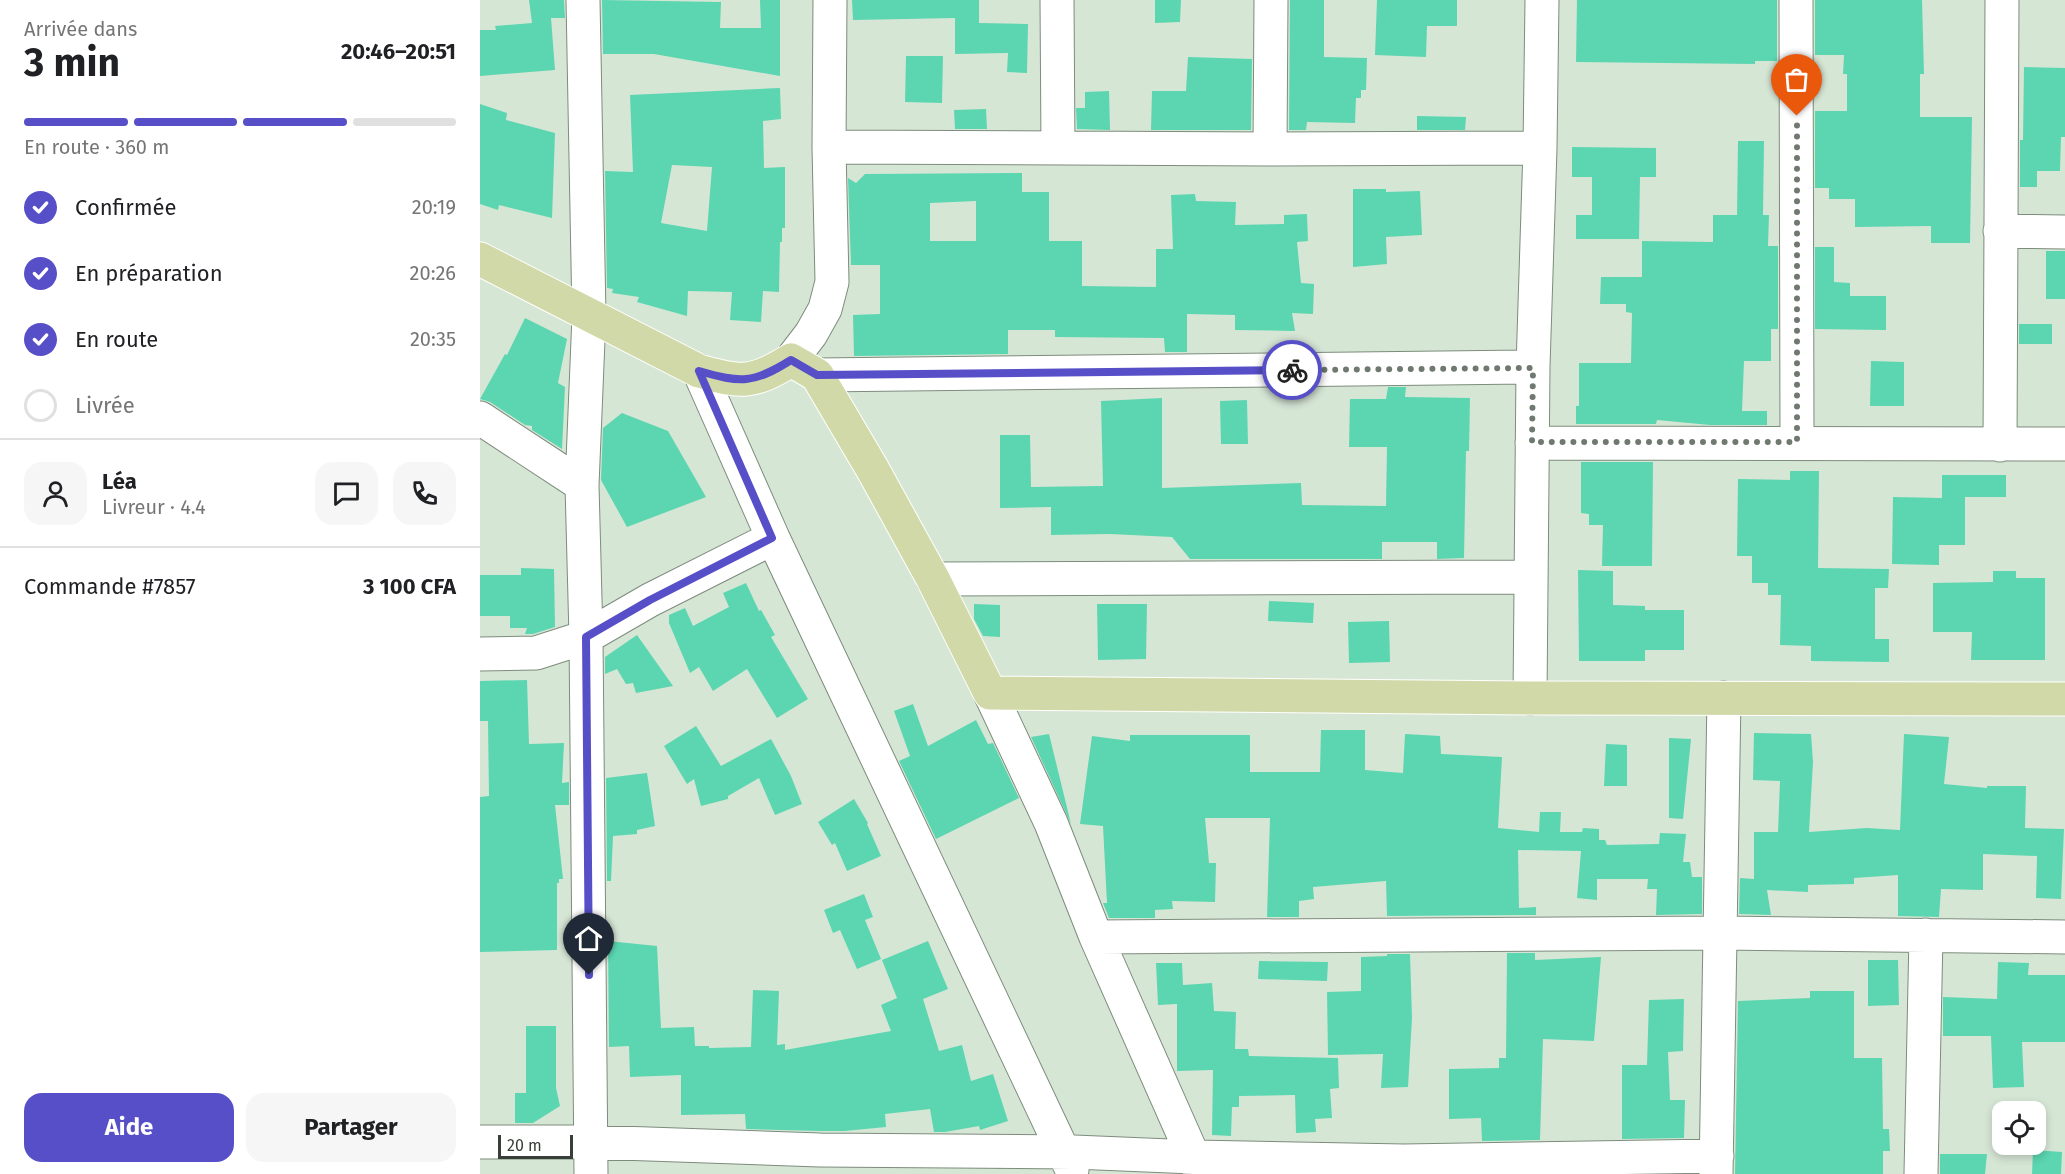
<!DOCTYPE html>
<html lang="fr">
<meta charset="utf-8">
<style>
:root{--surface:#fff;--page:#f6f6f6;--text:#202124;--muted:#757577;--line:#e0e0e0;--accent:#574fc7}
body{margin:0;font-family:"Fira Sans",sans-serif;background:var(--page);color:var(--text);height:100vh;display:flex;flex-direction:column;font-size:22px;white-space:nowrap}
*{box-sizing:border-box;margin:0}
p{font-size:20px;color:var(--muted)}
.icon{flex:none;width:33px;height:33px;fill:none;stroke:currentColor;stroke-width:2;stroke-linecap:round;stroke-linejoin:round}
.map{position:relative;flex:1;overflow:hidden}
.panel{display:flex;flex-direction:column;background:var(--surface);width:480px}
.panel>*{flex:none}
.controls{position:absolute;left:1512px;top:1101px;display:grid;gap:12px}
.controls a{display:grid;place-items:center;width:54px;height:54px;border-radius:12px;background:var(--surface);box-shadow:0 3px 9px #0003;font-size:30px}
.scale{position:absolute;left:18px;bottom:15px;width:75px;box-sizing:border-box;padding-left:6px;border:3px solid #383e38;border-top:0;font-size:16px;line-height:21px;white-space:nowrap;color:#383e38;-webkit-text-stroke:4px #fff;paint-order:stroke}
.pin{position:absolute;display:grid;place-items:center;width:51px;height:51px;color:#fff;margin:-62px -26px;border-radius:50% 50% 50% 0;rotate:-45deg;box-shadow:0 0 6px #0007}
.pin .icon{rotate:45deg}
.courier{position:absolute;display:grid;place-items:center;width:60px;height:60px;margin:-30px;border:4px solid #574fc7;border-radius:50%;background:#fff;color:#222;box-shadow:0 2px 8px #0007}
.summary em{font-style:normal;font-weight:700}
.summary div{display:flex;flex-direction:column-reverse}
.summary{display:flex;align-items:center;justify-content:space-between;height:102px;padding:0 24px}
h1{font-size:39px;font-weight:700;line-height:45px}
.bar{display:grid;grid-template-columns:repeat(4,1fr);gap:9px 6px;align-content:center;height:72px;padding:0 24px}
.bar i{height:8px;border-radius:4px;background:var(--line)}
.bar .selected{background:var(--accent)}
.bar p{grid-column:span 4}
.line{display:flex;align-items:center;gap:15px;padding:0 24px;border-top:2px solid var(--line)}
.line div{flex:1}
.round{display:grid;place-items:center;flex:none;width:63px;height:63px;border-radius:18px;background:var(--page)}
ol{padding:0 24px;list-style:none}
li{display:flex;align-items:center;gap:18px;height:66px}
li p{margin-inline-start:auto}
li .icon{padding:6px;border-radius:50%;background:var(--accent);color:#fff;stroke-width:4}
li:last-child{color:var(--muted)}
li i{width:33px;height:33px;border:3px solid var(--line);border-radius:50%}
.primary-button{display:flex;gap:12px;margin-top:auto;padding:12px 24px}
.primary-button a{flex:1;height:69px;border-radius:18px;background:var(--accent);color:#fff;font-size:24px;font-weight:700;line-height:69px;text-align:center}
.primary-button a+a{background:var(--page);color:var(--text)}
main{display:flex;flex:1;min-height:0}
.map>svg:first-child{display:block}
.building{fill:#5bd6b1;fill-rule:evenodd}
.lines{fill:none;stroke-linecap:round;stroke-linejoin:round}
.minor-casing{stroke:#7d8c7c;stroke-width:35}
.major-casing{stroke:#fff;stroke-width:35}
.minor{stroke:#fff;stroke-width:33}
.major{stroke:#d2d9a9;stroke-width:33}
.done{stroke:#6f796f;stroke-width:6;stroke-dasharray:0 10.8}
.route{stroke:#574fc7;stroke-width:8}
</style>
<main>
<section class="panel">
<div class="summary"><div><h1>3 min</h1><p>Arrivée dans</p></div><em>20:46–20:51</em></div>
<div class="bar"><i class="selected"></i><i class="selected"></i><i class="selected"></i><i></i><p>En route · 360 m</p></div>
<ol>
<li><svg class="icon" aria-label="check" viewBox="0 0 24 24"><path d="M5 12l5 5 9-10"/></svg>Confirmée<p>20:19</p></li>
<li><svg class="icon" aria-label="check" viewBox="0 0 24 24"><path d="M5 12l5 5 9-10"/></svg>En préparation<p>20:26</p></li>
<li><svg class="icon" aria-label="check" viewBox="0 0 24 24"><path d="M5 12l5 5 9-10"/></svg>En route<p>20:35</p></li>
<li><i></i>Livrée</li>
</ol>
<div class="line" style="height:108px"><a class="round"><svg class="icon" aria-label="person" viewBox="0 0 24 24"><circle cx="12" cy="8" r="4"/><path d="M4 21q1-7 8-7t8 7"/></svg></a><div><b>Léa</b><p>Livreur · 4.4</p></div><a class="round"><svg class="icon" aria-label="chat" viewBox="0 0 24 24"><path d="M4 5h16v11H9l-5 4z"/></svg></a><a class="round"><svg class="icon" aria-label="phone" viewBox="0 0 24 24"><path d="M5 4h4l2 5-3 2q2 4 5 5l2-3 5 2v4C11 20 4 13 5 4z"/></svg></a></div>
<div class="line" style="height:78px"><div>Commande #7857</div><b>3 100 CFA</b></div>
<div class="primary-button"><a>Aide</a><a>Partager</a></div>
</section>
<div class="map">
<svg width="1585" height="1174" viewBox="0 0 1585 1174">
<rect width="100%" height="100%" fill="#d6e6d5"/>
<path class="building" d="M 49,0 L 84,0 L 85,18 L 71,18 L 75,70 L 0,76 L 0,30 L 16,30 L 15,26 L 52,23 Z
M 122,0 L 241,2 L 240,28 L 281,28 L 280,0 L 300,0 L 300,76 L 174,54 L 123,54 Z
M 372,0 L 499,0 L 499,23 L 548,24 L 547,73 L 527,72 L 528,53 L 475,54 L 475,18 L 373,20 Z
M 675,0 L 701,0 L 700,22 L 675,23 Z
M 810,0 L 844,0 L 844,57 L 887,58 L 886,90 L 881,90 L 881,98 L 876,98 L 875,123 L 827,122 L 826,130 L 809,130 Z
M 897,0 L 977,0 L 977,26 L 947,26 L 946,57 L 895,55 Z
M 1097,0 L 1297,0 L 1297,61 L 1275,61 L 1275,64 L 1096,62 Z
M 1335,0 L 1442,0 L 1444,74 L 1440,74 L 1440,117 L 1492,117 L 1490,243 L 1451,243 L 1451,226 L 1375,227 L 1375,199 L 1349,199 L 1349,188 L 1335,188 L 1335,111 L 1367,111 L 1367,74 L 1363,74 L 1364,55 L 1335,55 Z
M 426,56 L 463,56 L 462,103 L 425,102 Z
M 708,57 L 772,59 L 771,130 L 671,130 L 672,91 L 706,91 Z
M 1544,67 L 1585,68 L 1585,137 L 1581,137 L 1580,171 L 1557,171 L 1557,187 L 1540,187 L 1540,140 L 1543,140 Z
M 300,88 L 301,119 L 283,121 L 284,168 L 305,167 L 305,228 L 302,228 L 302,242 L 300,242 L 299,292 L 283,291 L 281,322 L 250,320 L 252,292 L 208,291 L 207,316 L 157,302 L 159,297 L 132,293 L 133,289 L 127,288 L 125,171 L 153,172 L 150,95 ZM 192,165 L 232,167 L 227,231 L 181,223 Z
M 629,91 L 630,130 L 597,129 L 596,108 L 605,108 L 605,92 Z
M 0,104 L 27,113 L 26,120 L 75,133 L 72,218 L 19,205 L 18,210 L 0,204 Z
M 506,109 L 507,129 L 475,129 L 474,110 Z
M 937,116 L 986,117 L 985,130 L 937,130 Z
M 1258,141 L 1284,141 L 1283,215 L 1289,215 L 1288,246 L 1298,246 L 1298,329 L 1291,329 L 1291,361 L 1264,361 L 1262,411 L 1287,411 L 1287,425 L 1230,425 L 1177,420 L 1176,424 L 1096,424 L 1096,406 L 1099,406 L 1099,363 L 1151,363 L 1152,313 L 1146,312 L 1146,304 L 1120,304 L 1121,277 L 1162,277 L 1162,241 L 1233,242 L 1233,215 L 1257,215 Z
M 1092,147 L 1176,148 L 1176,177 L 1160,177 L 1159,239 L 1096,239 L 1096,215 L 1112,215 L 1112,177 L 1092,177 Z
M 542,173 L 542,192 L 569,192 L 569,241 L 602,241 L 602,286 L 676,287 L 676,249 L 693,249 L 691,195 L 715,194 L 716,201 L 756,202 L 755,225 L 804,224 L 804,215 L 827,214 L 828,241 L 817,242 L 821,283 L 834,284 L 833,314 L 812,313 L 815,331 L 755,330 L 755,315 L 707,314 L 707,352 L 685,352 L 684,338 L 575,337 L 575,330 L 528,330 L 528,354 L 374,356 L 373,315 L 400,314 L 400,265 L 371,265 L 368,178 L 376,183 L 385,174 ZM 496,201 L 496,241 L 450,241 L 450,203 Z
M 873,189 L 906,189 L 906,192 L 940,191 L 942,235 L 906,237 L 907,264 L 873,267 Z
M 1335,247 L 1354,247 L 1354,282 L 1370,283 L 1370,296 L 1406,296 L 1406,330 L 1335,329 Z
M 1566,251 L 1585,251 L 1585,299 L 1566,299 Z
M 45,318 L 87,339 L 78,383 L 85,387 L 82,449 L 52,430 L 52,426 L 45,425 L 10,402 L 0,399 L 25,354 L 27,355 Z
M 1539,324 L 1572,324 L 1572,344 L 1539,344 Z
M 1391,361 L 1424,362 L 1424,406 L 1390,406 Z
M 908,387 L 926,387 L 925,397 L 990,398 L 989,451 L 986,451 L 984,558 L 957,559 L 957,542 L 902,542 L 902,559 L 710,559 L 692,537 L 630,534 L 571,535 L 571,507 L 520,508 L 520,435 L 550,435 L 551,487 L 623,486 L 621,401 L 682,398 L 682,488 L 821,483 L 822,505 L 906,506 L 907,447 L 869,447 L 870,399 L 906,399 Z
M 767,400 L 768,444 L 741,444 L 740,401 Z
M 142,413 L 188,431 L 226,497 L 147,527 L 121,480 L 123,428 Z
M 1101,462 L 1173,462 L 1172,566 L 1122,566 L 1123,525 L 1109,525 L 1109,514 L 1101,513 Z
M 1310,471 L 1339,471 L 1338,568 L 1409,569 L 1408,588 L 1395,588 L 1395,639 L 1409,639 L 1409,662 L 1331,661 L 1331,646 L 1300,645 L 1301,595 L 1288,595 L 1288,583 L 1272,583 L 1272,556 L 1257,556 L 1258,479 L 1310,480 Z
M 1462,475 L 1526,475 L 1526,497 L 1485,497 L 1485,545 L 1459,545 L 1459,565 L 1412,564 L 1413,497 L 1462,498 Z
M 41,568 L 74,569 L 75,627 L 53,634 L 45,634 L 47,628 L 30,628 L 30,616 L 0,616 L 0,575 L 41,575 Z
M 1098,570 L 1133,571 L 1133,605 L 1165,606 L 1165,610 L 1204,610 L 1204,650 L 1165,650 L 1165,661 L 1099,661 Z
M 1513,571 L 1536,571 L 1536,578 L 1565,578 L 1565,660 L 1491,660 L 1492,632 L 1453,632 L 1453,583 L 1513,582 Z
M 266,583 L 279,611 L 281,610 L 295,635 L 291,637 L 328,699 L 297,718 L 267,669 L 233,691 L 219,667 L 210,673 L 189,623 L 189,615 L 205,608 L 213,626 L 249,607 L 243,593 Z
M 789,601 L 834,603 L 833,623 L 788,621 Z
M 494,604 L 520,605 L 520,637 L 503,636 L 494,619 Z
M 617,604 L 667,604 L 666,659 L 618,660 Z
M 909,621 L 910,662 L 869,663 L 868,622 Z
M 157,635 L 193,686 L 156,693 L 153,683 L 146,684 L 137,669 L 125,674 L 125,657 Z
M 47,680 L 49,744 L 84,743 L 82,783 L 89,782 L 89,805 L 75,805 L 83,879 L 79,879 L 79,883 L 77,883 L 77,950 L 0,952 L 0,797 L 9,796 L 8,721 L 0,721 L 0,681 Z
M 433,704 L 448,746 L 496,720 L 508,744 L 513,743 L 539,798 L 456,839 L 419,761 L 430,756 L 414,711 Z
M 216,726 L 241,766 L 291,739 L 311,776 L 322,804 L 295,815 L 279,778 L 248,796 L 248,799 L 221,806 L 214,779 L 207,784 L 184,746 Z
M 841,730 L 885,730 L 885,770 L 923,773 L 925,734 L 960,736 L 961,754 L 1022,757 L 1018,828 L 1059,832 L 1060,812 L 1081,812 L 1080,832 L 1102,832 L 1103,828 L 1119,829 L 1119,840 L 1125,840 L 1127,845 L 1179,844 L 1180,833 L 1206,834 L 1203,862 L 1210,862 L 1212,877 L 1222,877 L 1222,914 L 1176,915 L 1177,889 L 1167,889 L 1168,879 L 1117,879 L 1117,900 L 1097,898 L 1101,851 L 1038,850 L 1039,908 L 1056,907 L 1056,915 L 907,916 L 906,881 L 833,887 L 834,899 L 819,901 L 819,917 L 787,917 L 790,818 L 725,818 L 729,863 L 736,863 L 735,902 L 692,901 L 693,909 L 675,910 L 675,918 L 629,918 L 623,903 L 627,903 L 623,826 L 600,824 L 612,736 L 650,741 L 650,735 L 770,735 L 770,772 L 840,772 Z
M 1274,733 L 1331,734 L 1333,762 L 1329,832 L 1387,828 L 1420,830 L 1424,734 L 1469,737 L 1464,784 L 1507,788 L 1507,786 L 1546,786 L 1545,828 L 1584,829 L 1581,899 L 1556,898 L 1557,856 L 1503,854 L 1503,890 L 1461,889 L 1459,917 L 1418,916 L 1418,875 L 1374,878 L 1374,884 L 1328,885 L 1328,892 L 1287,890 L 1291,915 L 1259,914 L 1260,878 L 1274,879 L 1274,832 L 1298,832 L 1300,781 L 1273,780 Z
M 569,734 L 591,824 L 551,737 Z
M 1189,738 L 1211,739 L 1203,819 L 1189,818 Z
M 1126,744 L 1147,745 L 1147,786 L 1124,786 Z
M 167,773 L 175,826 L 157,830 L 157,834 L 133,836 L 131,881 L 127,881 L 126,778 Z
M 374,799 L 388,823 L 387,824 L 401,856 L 367,871 L 355,843 L 352,845 L 338,822 Z
M 384,894 L 393,917 L 385,920 L 401,959 L 377,969 L 360,930 L 353,933 L 344,910 Z
M 128,941 L 177,946 L 181,1028 L 214,1027 L 215,1046 L 229,1046 L 229,1048 L 271,1047 L 273,990 L 299,991 L 297,1045 L 305,1044 L 305,1050 L 411,1031 L 401,1005 L 417,998 L 402,960 L 448,941 L 468,989 L 443,999 L 459,1051 L 482,1045 L 491,1081 L 513,1074 L 528,1121 L 500,1130 L 499,1126 L 465,1132 L 454,1132 L 450,1109 L 405,1114 L 406,1127 L 364,1131 L 340,1131 L 266,1129 L 265,1114 L 201,1115 L 201,1075 L 150,1077 L 149,1046 L 129,1047 Z
M 1027,953 L 1055,953 L 1055,960 L 1121,957 L 1114,1041 L 1063,1039 L 1060,1140 L 1002,1141 L 1001,1118 L 969,1119 L 969,1069 L 1019,1068 L 1019,1058 L 1026,1058 Z
M 907,954 L 930,954 L 932,1018 L 928,1087 L 901,1088 L 903,1054 L 848,1055 L 847,992 L 881,991 L 881,957 L 907,956 Z
M 1388,960 L 1418,960 L 1419,1005 L 1388,1006 Z
M 779,961 L 848,962 L 847,981 L 778,979 Z
M 1518,962 L 1549,963 L 1548,975 L 1585,975 L 1585,1042 L 1542,1042 L 1544,1087 L 1513,1088 L 1511,1036 L 1463,1036 L 1463,997 L 1517,999 Z
M 676,963 L 702,963 L 703,985 L 732,983 L 734,1011 L 756,1012 L 755,1049 L 768,1049 L 769,1056 L 858,1058 L 859,1088 L 850,1089 L 852,1118 L 835,1119 L 836,1132 L 816,1133 L 815,1095 L 759,1096 L 759,1107 L 752,1107 L 751,1136 L 732,1135 L 733,1070 L 697,1071 L 697,1004 L 678,1005 Z
M 1330,991 L 1374,991 L 1374,1058 L 1402,1058 L 1403,1129 L 1409,1129 L 1410,1151 L 1403,1151 L 1403,1174 L 1255,1174 L 1258,1001 L 1330,998 Z
M 1204,999 L 1203,1051 L 1188,1052 L 1190,1100 L 1205,1100 L 1204,1138 L 1142,1139 L 1142,1065 L 1167,1065 L 1169,1000 Z
M 46,1026 L 76,1026 L 76,1088 L 80,1106 L 53,1123 L 35,1123 L 35,1093 L 46,1093 Z
M 1553,1150 L 1582,1152 L 1581,1174 L 1552,1174 Z
M 1460,1154 L 1507,1154 L 1505,1174 L 1460,1174 Z"/>
<g class="lines">
<g class="minor-casing">
<path id="minor" d="M 103,0 L 109,316 L 102,485 L 106,637 L 111,1174
M 577,0 L 578,148
M 1316,0 L 1317,442
M 349,147 L 790,149 L 1060,148
M 790,149 L 791,0
M 1520,231 L 1585,232
M 311,360 L 331,334 L 345,309 L 352,282 L 349,147 L 350,0
M 219,371 L 293,538 L 592,1170
M 337,375 L 1053,367
M 0,418 L 102,485
M 1052,443 L 1585,444
M 1520,445 L 1522,0
M 453,579 L 1051,577
M 0,654 L 56,653 L 106,637 L 170,600 L 293,538
M 510,693 L 571,823 L 616,937 L 721,1174
M 1050,698 L 1053,367 L 1060,148 L 1062,0
M 616,937 L 1241,933 L 1585,937
M 0,1142 L 111,1142 L 340,1150 L 594,1152 L 714,1157 L 924,1161 L 1237,1156
M 1236,1174 L 1244,698
M 1441,1174 L 1446,935"/>
</g>
<g class="major-casing">
<path id="major" d="M 0,259 L 219,371 C 261,383 273,384 311,360 L 337,375 L 393,470 L 453,579 L 510,693 L 1050,698 L 1585,699"/>
</g>
<use href="#minor" class="minor"/>
<use href="#major" class="major"/>
</g>
<g class="lines">
<path class="done" d="M 812,370 L 1053,368 L 1052,442 L 1317,442 L 1317,116"/>
<path class="route" d="M 109,975 L 106,637 L 170,600 L 292,538 L 219,371 C 261,383 273,384 311,360 L 337,375 L 812,370"/>
</g>
</svg>
<div class="controls">
<a><svg class="icon" aria-label="locate" viewBox="0 0 24 24"><circle cx="12" cy="12" r="6"/><path d="M12 2v4M12 18v4M2 12h4M18 12h4"/></svg></a>
</div>
<div class="scale">20 m</div>
<div class="pin" style="left:1317px;top:116px;background:#ea580c"><svg class="icon" aria-label="bag" viewBox="0 0 24 24"><path d="M5 8h14l-1 12H6zM9 8a3 3 0 0 1 6 0"/></svg></div>
<div class="pin" style="left:109px;top:975px;background:#1f2937"><svg class="icon" aria-label="home" viewBox="0 0 24 24"><path d="M3 11l9-7 9 7M6 9v11h12V9"/></svg></div>
<div class="courier" style="left:812px;top:370px"><svg class="icon" aria-label="bike" viewBox="0 0 24 24"><circle cx="6" cy="16" r="4"/><circle cx="18" cy="16" r="4"/><path d="M6 16l4-8h5l3 8M10 8l3 8H6M13 5h3"/></svg></div>
</div>
</main>
